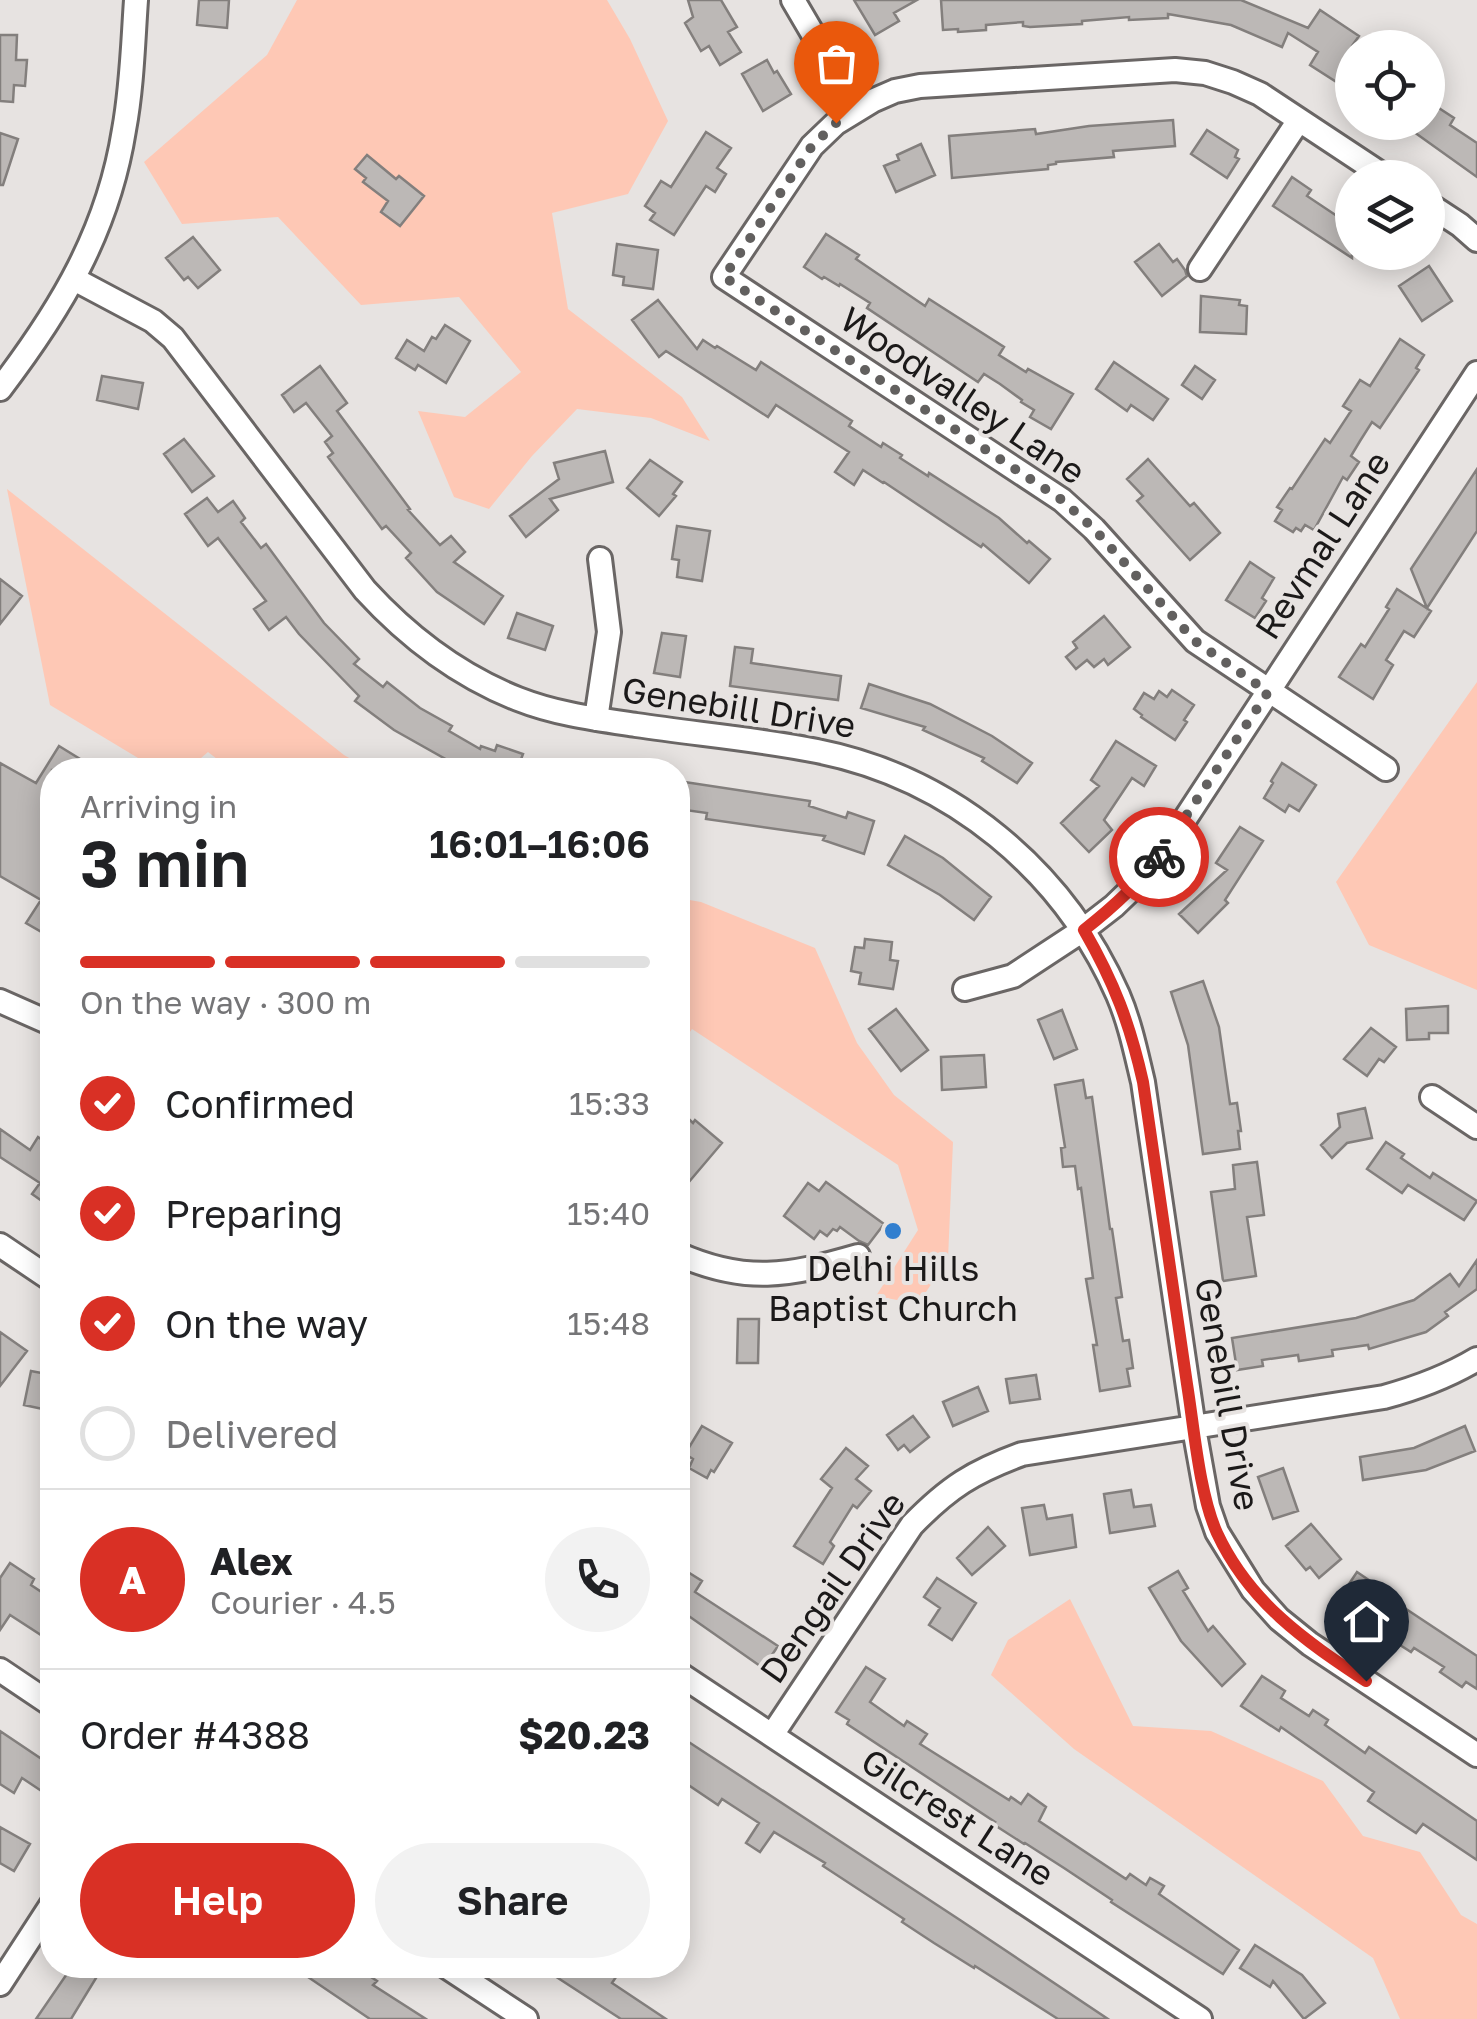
<!DOCTYPE html>
<meta charset="utf-8">
<style>
:root{--surface:#fff;--page:#f2f2f2;--text:#202124;--muted:#757577;--line:#e0e0e0;--accent:#d93025}
body{margin:0;font-family:"Golos Text",sans-serif;background:var(--page);color:var(--text);height:100vh;display:flex;flex-direction:column;font-size:38px;white-space:nowrap}
*{box-sizing:border-box;margin:0}
p{font-size:32px;color:var(--muted)}
.icon{flex:none;width:55px;height:55px;fill:none;stroke:currentColor;stroke-width:2;stroke-linecap:round;stroke-linejoin:round}
.map{position:relative;flex:1;overflow:hidden}
.details{position:absolute;left:40px;top:758px;width:650px;height:1220px;display:flex;flex-direction:column;background:var(--surface);border-radius:40px;box-shadow:0 5px 25px #0003}
.details>*{flex:none}
.controls{position:absolute;left:1335px;top:30px;display:grid;gap:20px}
.controls a{display:grid;place-items:center;width:110px;height:110px;border-radius:50%;background:var(--surface);box-shadow:0 5px 25px #0003;font-size:50px}
.pin{position:absolute;display:grid;place-items:center;width:85px;height:85px;color:#fff;margin:-102px -42px;border-radius:50% 50% 50% 0;rotate:-45deg;box-shadow:0 0 10px #0007}
.pin .icon{rotate:45deg}
.courier{position:absolute;display:grid;place-items:center;width:100px;height:100px;margin:-50px;border:8px solid #d93025;border-radius:50%;background:#fff;color:#222;box-shadow:0 2px 12px #0007}
.overview em{font-style:normal;font-weight:600}
.overview div{display:flex;flex-direction:column-reverse}
.overview{display:flex;align-items:center;justify-content:space-between;height:170px;padding:0 40px}
h1{font-size:65px;font-weight:600;line-height:75px}
.bar{display:grid;grid-template-columns:repeat(4,1fr);gap:15px 10px;align-content:center;height:120px;padding:0 40px}
.bar i{height:12px;border-radius:8px;background:var(--line)}
.bar .on{background:var(--accent)}
.bar p{grid-column:span 4}
.line{display:flex;align-items:center;gap:25px;padding:0 40px;border-top:2px solid var(--line)}
.line div{flex:1}
.round{display:grid;place-items:center;flex:none;width:105px;height:105px;border-radius:52px;background:var(--page)}
ol{padding:0 40px;list-style:none}
li{display:flex;align-items:center;gap:30px;height:110px}
li p{margin-inline-start:auto}
li .icon{padding:10px;border-radius:50%;background:var(--accent);color:#fff;stroke-width:4}
li:last-child{color:var(--muted)}
li i{width:55px;height:55px;border:5px solid var(--line);border-radius:50%}
.cta{display:flex;gap:20px;margin-top:auto;padding:20px 40px}
.cta a{flex:1;height:115px;border-radius:60px;background:var(--accent);color:#fff;font-size:40px;font-weight:600;line-height:115px;text-align:center}
.cta a+a{background:var(--page);color:var(--text)}
.map>svg:first-child{display:block}
.green{fill:#fec8b5}
.building{fill:#bcb8b6;stroke:#837f7d;stroke-width:2.5}
.lines{fill:none;stroke-linecap:round;stroke-linejoin:round}
.minor-casing{stroke:#6a6665;stroke-width:28}
.minor{stroke:#fff;stroke-width:22}
.done{stroke:#62605f;stroke-width:10;stroke-dasharray:0 18}
.route{stroke:#d93025;stroke-width:12}
.poi-dot{fill:#327fcf;stroke:#e7e3e1;stroke-width:4}
.labels{text-anchor:middle;dominant-baseline:central;stroke-width:8;stroke-linejoin:round;paint-order:stroke}
.street-label{font-size:35px;fill:#1b1919;stroke:#e7e3e1}
.poi-label{font-size:35px;fill:#1b1919;stroke:#e7e3e1}
</style>
<div class="map">
<svg width="1477" height="2019" viewBox="0 0 1477 2019">
<rect width="100%" height="100%" fill="#e7e3e1"/>
<path class="green" d="M 297,0 L 607,0 L 630,39 L 668,121 L 628,194 L 552,213 L 568,309 L 682,397 L 710,441 L 651,418 L 577,409 L 532,456 L 489,509 L 454,497 L 418,411 L 465,417 L 521,372 L 459,297 L 361,305 L 278,217 L 182,224 L 144,162 L 267,55 Z
M 7,489 L 344,755 L 370,770 L 231,770 L 208,752 L 187,770 L 158,770 L 50,705 Z
M 1477,682 L 1477,990 L 1369,945 L 1336,882 Z
M 678,898 L 701,902 L 815,948 L 857,1043 L 894,1095 L 953,1142 L 948,1259 L 918,1304 L 876,1296 L 918,1230 L 898,1165 L 692,1029 L 678,1049 Z
M 1070,1599 L 1133,1726 L 1211,1731 L 1323,1781 L 1363,1836 L 1420,1852 L 1461,1915 L 1477,1924 L 1477,2019 L 1400,2019 L 1373,1958 L 1074,1749 L 991,1675 L 1008,1640 Z"/>
<path class="building" d="M 199,0 L 229,0 L 227,28 L 197,25 Z
M 688,0 L 721,0 L 737,27 L 728,32 L 741,52 L 720,65 L 709,46 L 701,51 L 685,23 L 693,17 Z
M 854,0 L 917,0 L 894,13 L 899,21 L 875,35 Z
M 941,0 L 1241,0 L 1308,28 L 1320,10 L 1359,36 L 1352,46 L 1352,92 L 1310,65 L 1318,52 L 1288,33 L 1282,47 L 1231,25 L 1168,14 L 1168,18 L 1129,20 L 1129,17 L 1082,21 L 1082,24 L 1030,27 L 1023,26 L 1023,22 L 986,25 L 986,30 L 958,32 L 958,29 L 943,30 Z
M 0,35 L 17,35 L 16,60 L 27,60 L 25,86 L 14,85 L 13,102 L 0,101 Z
M 767,60 L 774,73 L 777,71 L 791,94 L 763,111 L 742,74 Z
M 1428,101 L 1454,118 L 1450,125 L 1477,143 L 1477,177 L 1400,122 L 1428,122 Z
M 1173,120 L 1175,146 L 1113,151 L 1114,157 L 1056,162 L 1056,164 L 1048,165 L 1048,169 L 952,178 L 949,136 L 1035,129 L 1036,134 L 1089,126 Z
M 1207,130 L 1238,150 L 1235,157 L 1239,159 L 1227,178 L 1191,154 Z
M 706,132 L 731,148 L 717,168 L 726,174 L 715,192 L 706,186 L 674,235 L 650,220 L 655,213 L 645,206 L 661,181 L 671,187 Z
M 0,133 L 18,139 L 3,185 L 0,185 Z
M 921,144 L 935,175 L 896,192 L 884,166 L 899,160 L 897,155 Z
M 367,155 L 396,179 L 399,176 L 424,196 L 400,226 L 381,212 L 388,201 L 363,182 L 366,178 L 355,169 Z
M 1292,177 L 1311,190 L 1307,196 L 1340,218 L 1352,198 L 1352,258 L 1273,206 Z
M 826,234 L 859,255 L 856,259 L 925,306 L 929,299 L 1004,347 L 999,355 L 1026,372 L 1028,369 L 1073,394 L 1051,429 L 1030,417 L 1034,410 L 1021,402 L 1022,400 L 1000,384 L 984,374 L 978,382 L 867,308 L 870,303 L 840,284 L 839,286 L 824,277 L 822,279 L 804,267 Z
M 193,237 L 220,270 L 198,288 L 188,277 L 184,280 L 166,258 Z
M 617,244 L 658,250 L 653,289 L 623,285 L 624,277 L 613,275 Z
M 1159,244 L 1173,262 L 1177,259 L 1185,270 L 1187,276 L 1162,296 L 1135,262 Z
M 1429,266 L 1452,301 L 1422,321 L 1399,286 Z
M 1201,296 L 1240,300 L 1239,305 L 1247,306 L 1246,334 L 1200,332 Z
M 658,300 L 697,349 L 703,340 L 715,348 L 717,346 L 756,370 L 761,362 L 852,421 L 849,426 L 881,447 L 883,443 L 902,455 L 900,458 L 928,476 L 929,473 L 999,518 L 1027,543 L 1029,541 L 1050,559 L 1029,583 L 983,544 L 981,547 L 884,482 L 883,483 L 863,470 L 854,485 L 835,472 L 849,452 L 776,405 L 768,417 L 666,351 L 659,357 L 632,320 Z
M 445,325 L 470,341 L 446,383 L 418,365 L 415,370 L 396,358 L 407,340 L 424,351 L 432,337 L 436,339 Z
M 1400,339 L 1424,355 L 1416,368 L 1419,370 L 1380,428 L 1372,422 L 1360,441 L 1351,456 L 1359,462 L 1347,480 L 1343,477 L 1314,530 L 1305,525 L 1301,531 L 1296,528 L 1293,532 L 1275,521 L 1282,510 L 1277,507 L 1290,488 L 1292,489 L 1325,439 L 1330,443 L 1351,411 L 1343,406 L 1360,380 L 1370,386 Z
M 1114,362 L 1168,399 L 1153,420 L 1131,405 L 1127,411 L 1096,389 Z
M 320,366 L 347,403 L 337,411 L 410,509 L 408,510 L 440,545 L 451,536 L 465,552 L 454,562 L 503,596 L 484,624 L 437,592 L 406,558 L 411,553 L 386,526 L 382,529 L 328,457 L 333,453 L 325,442 L 332,436 L 306,403 L 294,412 L 282,395 Z
M 1195,366 L 1215,380 L 1202,399 L 1182,385 Z
M 102,376 L 143,383 L 138,409 L 97,400 Z
M 184,439 L 214,476 L 192,492 L 164,454 Z
M 605,451 L 613,482 L 550,499 L 558,510 L 526,537 L 510,516 L 559,479 L 554,463 Z
M 1148,459 L 1190,506 L 1194,503 L 1220,533 L 1190,560 L 1137,501 L 1143,496 L 1127,479 Z
M 650,460 L 682,482 L 673,494 L 676,496 L 659,516 L 627,488 Z
M 1477,469 L 1477,531 L 1427,608 L 1411,569 Z
M 207,498 L 218,512 L 233,501 L 245,518 L 241,522 L 261,548 L 266,544 L 324,623 L 359,659 L 354,664 L 383,687 L 387,682 L 420,708 L 452,726 L 449,731 L 480,749 L 481,746 L 495,751 L 497,745 L 523,754 L 517,770 L 465,770 L 394,730 L 355,701 L 359,696 L 299,634 L 286,617 L 269,630 L 254,609 L 266,601 L 218,538 L 208,546 L 185,514 Z
M 677,526 L 710,531 L 702,581 L 677,577 L 679,560 L 672,559 Z
M 1250,562 L 1274,578 L 1262,598 L 1266,601 L 1255,618 L 1226,600 Z
M 0,579 L 22,596 L 0,624 Z
M 1397,589 L 1431,611 L 1414,637 L 1404,631 L 1386,660 L 1393,665 L 1373,699 L 1339,677 L 1361,644 L 1365,647 L 1389,609 L 1386,607 Z
M 517,613 L 553,626 L 545,650 L 508,638 Z
M 1104,616 L 1130,647 L 1108,665 L 1104,659 L 1094,667 L 1087,660 L 1076,669 L 1066,657 L 1077,648 L 1073,642 Z
M 662,633 L 686,636 L 680,677 L 654,673 Z
M 735,647 L 753,649 L 751,663 L 841,676 L 838,700 L 730,686 Z
M 869,684 L 930,704 L 992,736 L 1032,763 L 1017,783 L 982,761 L 984,758 L 923,730 L 925,727 L 861,708 Z
M 1172,690 L 1194,705 L 1184,720 L 1187,722 L 1175,740 L 1141,717 L 1142,715 L 1134,709 L 1144,693 L 1154,699 L 1159,691 L 1167,697 Z
M 1116,741 L 1156,766 L 1144,786 L 1132,778 L 1104,820 L 1112,830 L 1089,852 L 1061,823 L 1099,786 L 1091,780 Z
M 59,746 L 98,770 L 52,770 L 52,938 L 26,923 L 41,900 L 0,876 L 0,763 L 36,783 Z
M 1282,763 L 1316,785 L 1299,811 L 1289,805 L 1285,812 L 1264,798 L 1273,783 L 1271,781 Z
M 678,781 L 810,801 L 809,806 L 846,818 L 848,812 L 874,821 L 864,854 L 823,840 L 825,836 L 706,819 L 707,813 L 678,809 Z
M 1240,827 L 1263,841 L 1225,900 L 1228,903 L 1198,933 L 1179,914 L 1227,870 L 1216,863 Z
M 905,836 L 943,858 L 991,897 L 974,920 L 940,895 L 888,865 Z
M 865,939 L 892,942 L 890,960 L 898,961 L 893,989 L 859,984 L 861,973 L 851,971 L 855,947 L 864,948 Z
M 1203,981 L 1219,1027 L 1230,1104 L 1237,1103 L 1241,1131 L 1238,1131 L 1240,1149 L 1203,1154 L 1188,1045 L 1171,992 Z
M 1448,1006 L 1448,1033 L 1429,1033 L 1429,1039 L 1407,1040 L 1406,1009 Z
M 896,1009 L 928,1050 L 901,1071 L 869,1029 Z
M 1062,1010 L 1077,1049 L 1054,1059 L 1038,1020 Z
M 1371,1028 L 1396,1047 L 1384,1062 L 1379,1059 L 1367,1076 L 1344,1059 Z
M 984,1055 L 986,1087 L 942,1090 L 941,1057 Z
M 1083,1080 L 1086,1098 L 1092,1097 L 1110,1229 L 1112,1229 L 1122,1297 L 1116,1298 L 1123,1341 L 1129,1340 L 1133,1368 L 1127,1369 L 1130,1386 L 1100,1391 L 1093,1345 L 1097,1345 L 1086,1279 L 1093,1278 L 1081,1188 L 1078,1189 L 1075,1166 L 1063,1167 L 1061,1148 L 1065,1147 L 1055,1085 Z
M 1365,1108 L 1372,1138 L 1347,1143 L 1332,1158 L 1321,1145 L 1340,1127 L 1338,1114 Z
M 678,1109 L 693,1123 L 695,1120 L 722,1143 L 688,1183 L 678,1174 Z
M 0,1129 L 30,1150 L 38,1137 L 52,1147 L 52,1208 L 32,1194 L 40,1183 L 0,1157 Z
M 1386,1142 L 1404,1154 L 1401,1158 L 1430,1178 L 1433,1173 L 1477,1201 L 1464,1220 L 1408,1185 L 1402,1193 L 1367,1169 Z
M 1257,1162 L 1264,1215 L 1247,1217 L 1256,1276 L 1223,1281 L 1211,1192 L 1235,1189 L 1233,1165 Z
M 826,1182 L 884,1224 L 868,1245 L 859,1241 L 840,1227 L 837,1231 L 833,1229 L 827,1236 L 820,1231 L 814,1239 L 784,1216 L 808,1183 L 819,1191 Z
M 1477,1260 L 1477,1289 L 1445,1312 L 1448,1316 L 1426,1332 L 1369,1349 L 1368,1345 L 1332,1350 L 1333,1356 L 1299,1361 L 1298,1355 L 1262,1360 L 1263,1366 L 1237,1370 L 1232,1338 L 1356,1318 L 1414,1300 L 1450,1274 L 1459,1286 Z
M 738,1319 L 759,1319 L 758,1363 L 737,1363 Z
M 0,1332 L 27,1351 L 0,1386 Z
M 31,1371 L 52,1375 L 52,1411 L 24,1405 Z
M 1036,1375 L 1040,1399 L 1010,1403 L 1006,1379 Z
M 978,1387 L 988,1411 L 953,1426 L 943,1402 Z
M 913,1416 L 929,1437 L 910,1452 L 904,1445 L 898,1450 L 887,1435 Z
M 702,1426 L 732,1443 L 714,1472 L 711,1470 L 707,1478 L 689,1468 L 693,1459 L 685,1454 Z
M 1465,1426 L 1475,1451 L 1426,1470 L 1363,1480 L 1360,1457 L 1414,1448 Z
M 846,1448 L 868,1466 L 856,1479 L 871,1491 L 857,1508 L 853,1505 L 830,1542 L 834,1546 L 823,1564 L 794,1546 L 832,1488 L 821,1479 Z
M 1283,1468 L 1298,1511 L 1273,1519 L 1258,1477 Z
M 1131,1490 L 1134,1507 L 1151,1505 L 1155,1526 L 1110,1533 L 1104,1494 Z
M 1044,1505 L 1047,1519 L 1072,1515 L 1076,1547 L 1030,1555 L 1022,1508 Z
M 1311,1524 L 1341,1559 L 1319,1578 L 1310,1567 L 1306,1570 L 1286,1546 Z
M 988,1527 L 1005,1546 L 972,1575 L 957,1558 Z
M 10,1563 L 34,1579 L 31,1585 L 52,1599 L 52,1637 L 44,1631 L 41,1635 L 10,1615 L 0,1630 L 0,1578 Z
M 683,1569 L 702,1581 L 695,1592 L 778,1646 L 763,1668 L 683,1612 L 678,1621 L 678,1577 Z
M 1178,1571 L 1188,1588 L 1183,1591 L 1208,1631 L 1213,1626 L 1245,1664 L 1222,1686 L 1181,1641 L 1149,1588 Z
M 1357,1572 L 1385,1591 L 1383,1592 L 1391,1599 L 1477,1656 L 1477,1689 L 1466,1682 L 1462,1687 L 1440,1672 L 1444,1667 L 1414,1648 L 1411,1652 L 1389,1638 L 1393,1632 L 1363,1612 L 1359,1617 L 1337,1602 Z
M 937,1578 L 976,1603 L 952,1640 L 929,1625 L 940,1608 L 924,1597 Z
M 866,1667 L 885,1679 L 870,1702 L 904,1726 L 907,1721 L 927,1734 L 920,1744 L 1009,1800 L 1011,1797 L 1021,1804 L 1028,1794 L 1046,1807 L 1039,1821 L 1126,1879 L 1130,1874 L 1146,1885 L 1150,1878 L 1164,1886 L 1159,1894 L 1239,1950 L 1223,1974 L 1111,1902 L 1112,1900 L 1064,1868 L 1025,1843 L 1024,1844 L 993,1824 L 995,1822 L 847,1724 L 849,1720 L 836,1712 Z
M 1262,1676 L 1285,1691 L 1281,1698 L 1309,1716 L 1313,1710 L 1328,1720 L 1325,1725 L 1365,1753 L 1369,1747 L 1477,1821 L 1477,1860 L 1423,1824 L 1416,1833 L 1399,1822 L 1368,1801 L 1374,1792 L 1281,1727 L 1279,1731 L 1241,1706 Z
M 0,1731 L 52,1766 L 52,1798 L 22,1778 L 14,1793 L 0,1784 Z
M 678,1735 L 960,1920 L 1108,2019 L 1058,2019 L 975,1966 L 974,1968 L 934,1943 L 902,1922 L 904,1919 L 823,1866 L 825,1863 L 774,1832 L 760,1852 L 746,1843 L 759,1823 L 722,1799 L 718,1805 L 678,1778 Z
M 0,1827 L 30,1844 L 14,1871 L 0,1863 Z
M 1255,1945 L 1302,1975 L 1325,2003 L 1304,2019 L 1273,1981 L 1270,1987 L 1240,1968 Z
M 73,1965 L 104,1965 L 71,2019 L 36,2019 Z
M 312,1965 L 353,1965 L 377,1981 L 373,1985 L 426,2019 L 370,2019 L 305,1975 Z
M 538,1965 L 624,1965 L 612,1983 L 666,2019 L 621,2019 Z"/>
<g class="lines">
<g class="minor-casing">
<path id="minor" d="M 793,0 L 857,109
M 1428,204 L 1460,225 L 1477,240
M 1200,269 L 1299,120
M 74,279 L 153,321 L 173,338 L 365,590 C 408,637 457,675 518,699 C 556,714 596,719 636,725 C 696,734 758,739 817,751 C 952,778 1063,870 1118,995 C 1130,1023 1136,1053 1143,1082 L 1194,1428 L 1208,1506 L 1217,1532 L 1253,1590 L 1279,1619 L 1310,1644 L 1477,1755
M 0,389 C 61,309 108,231 124,130 C 132,87 133,43 136,0
M 596,719 L 609,632 L 600,559
M 1386,769 L 1195,641 L 1094,529 L 1062,500 L 724,277 L 812,146 L 836,123 L 872,101 L 895,91 L 920,86 L 1175,70 L 1205,73 L 1233,82 L 1260,94 L 1387,178
M 965,989 L 1013,976 L 1083,930 L 1114,906 L 1142,879 L 1166,848 L 1477,373
M 0,1001 L 52,1024
M 1432,1097 L 1477,1127
M 0,1245 L 52,1280
M 678,1254 C 745,1284 789,1276 858,1256
M 0,1670 L 52,1705
M 678,1673 L 1200,2019
M 772,1735 L 912,1525 C 949,1487 973,1472 1022,1454 L 1384,1397 C 1417,1388 1447,1377 1477,1359
M 444,1965 L 526,2019
M 0,1984 L 52,1904"/>
</g>
<use href="#minor" class="minor"/>
</g>
<g class="lines">
<path class="done" d="M 836,123 L 812,146 L 724,277 L 1062,500 L 1094,529 L 1195,641 L 1268,692 L 1159,857"/>
<path class="route" d="M 1159,857 C 1137,886 1112,908 1084,930 C 1114,982 1130,1024 1143,1082 C 1158,1183 1172,1283 1187,1384 C 1194,1427 1199,1493 1217,1533 C 1249,1602 1304,1640 1366,1681"/>
</g>
<circle class="poi-dot" cx="893" cy="1231" r="10"/>
<g class="labels">
<g class="street-label">
<text transform="translate(963 395) rotate(34)">Woodvalley Lane</text>
<text transform="translate(1322 545) rotate(-57)">Revmal Lane</text>
<text transform="translate(739 707) rotate(9)">Genebill Drive</text>
<text transform="translate(1228 1394) rotate(80)">Genebill Drive</text>
<text transform="translate(832 1587) rotate(-55)">Dengail Drive</text>
<text transform="translate(958 1817) rotate(33)">Gilcrest Lane</text>
</g>
<g class="poi-label">
<text x="893" y="1268">Delhi Hills<tspan x="893" dy="40">Baptist Church</tspan></text>
</g>
</g>
</svg>
<div class="controls">
<a><svg class="icon" aria-label="locate" viewBox="0 0 24 24"><circle cx="12" cy="12" r="6"/><path d="M12 2v4M12 18v4M2 12h4M18 12h4"/></svg></a>
<a><svg class="icon" aria-label="layers" viewBox="0 0 24 24"><path d="M12 4l9 5-9 5-9-5zM3 14l9 5 9-5"/></svg></a>
</div>
<div class="pin" style="left:836px;top:123px;background:#ea580c"><svg class="icon" aria-label="bag" viewBox="0 0 24 24"><path d="M5 8h14l-1 12H6zM9 8a3 3 0 0 1 6 0"/></svg></div>
<div class="pin" style="left:1366px;top:1681px;background:#1f2937"><svg class="icon" aria-label="home" viewBox="0 0 24 24"><path d="M3 11l9-7 9 7M6 9v11h12V9"/></svg></div>
<div class="courier" style="left:1159px;top:857px"><svg class="icon" aria-label="bike" viewBox="0 0 24 24"><circle cx="6" cy="16" r="4"/><circle cx="18" cy="16" r="4"/><path d="M6 16l4-8h5l3 8M10 8l3 8H6M13 5h3"/></svg></div>
<section class="details">
<div class="overview"><div><h1>3 min</h1><p>Arriving in</p></div><em>16:01–16:06</em></div>
<div class="bar"><i class="on"></i><i class="on"></i><i class="on"></i><i></i><p>On the way · 300 m</p></div>
<ol>
<li><svg class="icon" aria-label="check" viewBox="0 0 24 24"><path d="M5 12l5 5 9-10"/></svg>Confirmed<p>15:33</p></li>
<li><svg class="icon" aria-label="check" viewBox="0 0 24 24"><path d="M5 12l5 5 9-10"/></svg>Preparing<p>15:40</p></li>
<li><svg class="icon" aria-label="check" viewBox="0 0 24 24"><path d="M5 12l5 5 9-10"/></svg>On the way<p>15:48</p></li>
<li><i></i>Delivered</li>
</ol>
<div class="line" style="height:180px"><b class="round" style="background:var(--accent);color:#fff">A</b><div><b>Alex</b><p>Courier · 4.5</p></div><a class="round"><svg class="icon" aria-label="phone" viewBox="0 0 24 24"><path d="M5 4h4l2 5-3 2q2 4 5 5l2-3 5 2v4C11 20 4 13 5 4z"/></svg></a></div>
<div class="line" style="height:130px"><div>Order #4388</div><b>$20.23</b></div>
<div class="cta"><a>Help</a><a>Share</a></div>
</section>
</div>
